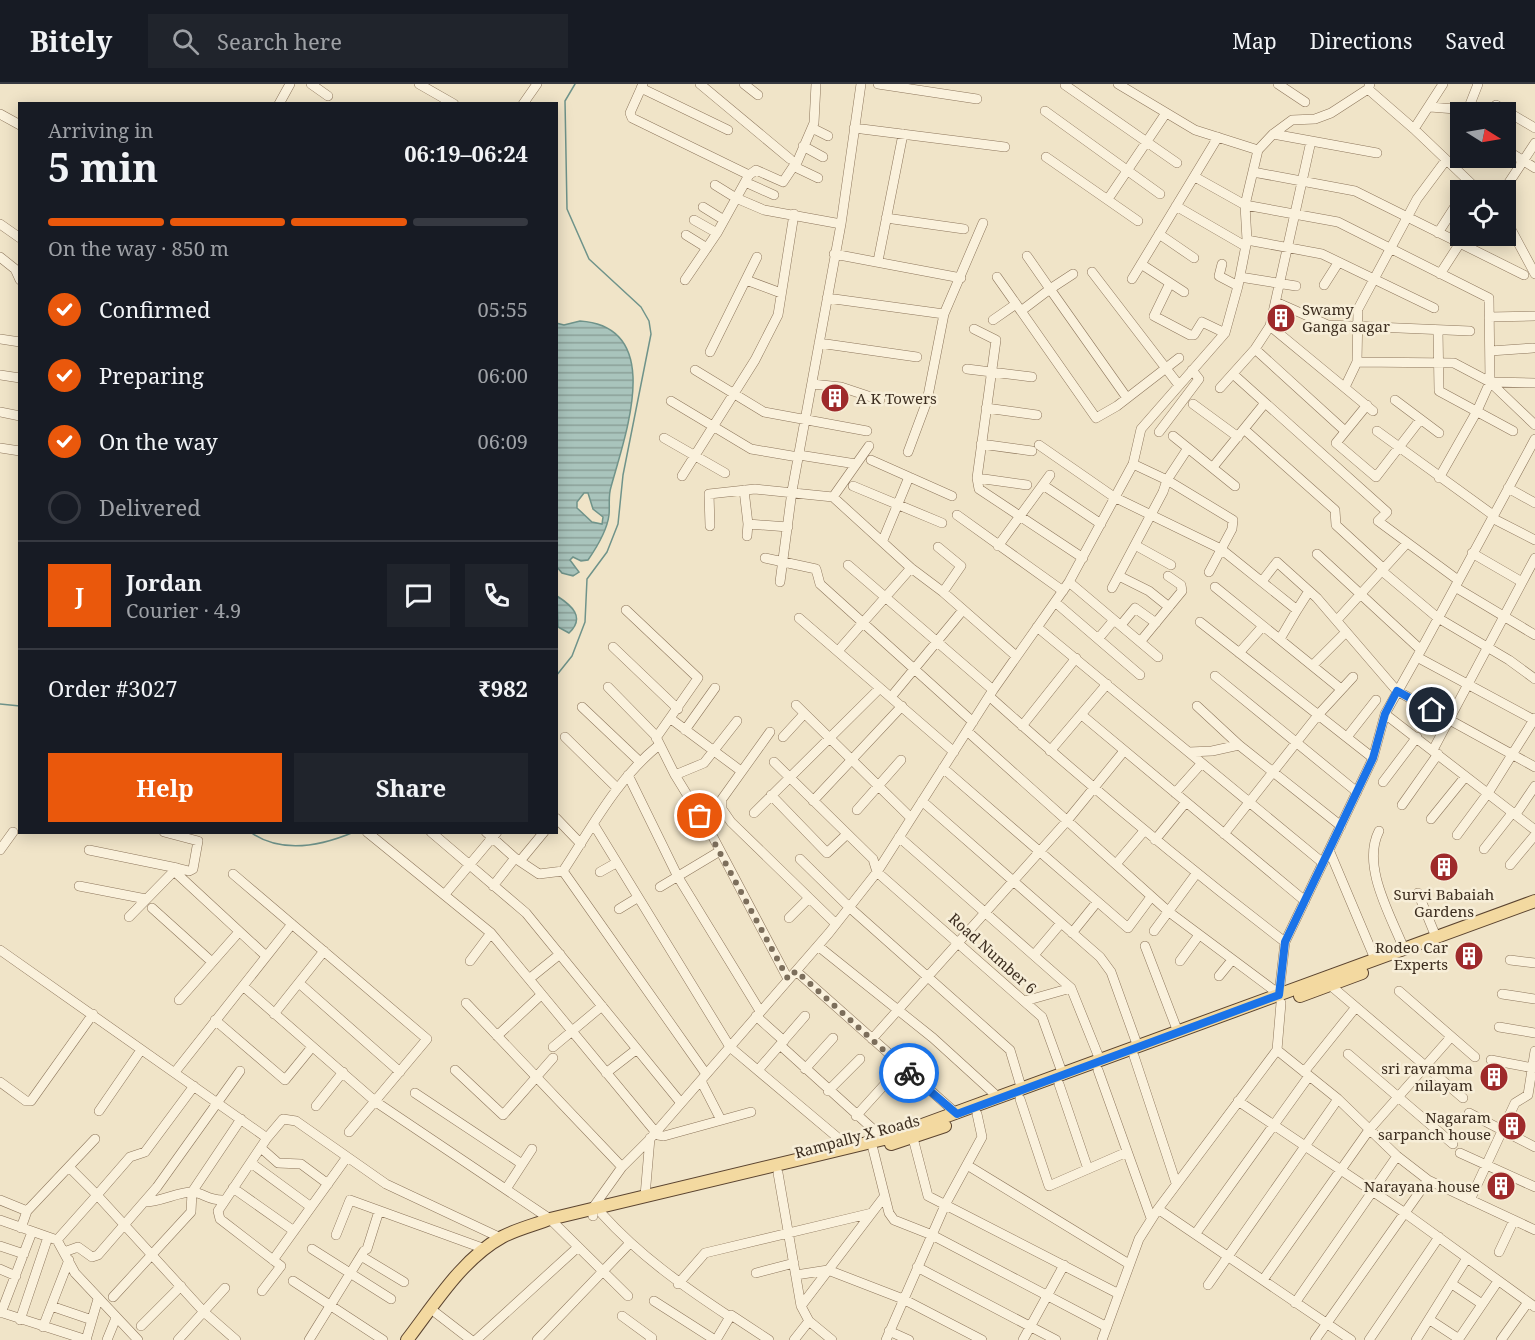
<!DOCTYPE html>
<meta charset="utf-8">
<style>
:root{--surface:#171b24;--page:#20242c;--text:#f1f3f6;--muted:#9ea1a6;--line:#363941;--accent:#ea580c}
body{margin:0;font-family:"Noto Serif",serif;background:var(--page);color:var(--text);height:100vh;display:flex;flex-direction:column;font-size:22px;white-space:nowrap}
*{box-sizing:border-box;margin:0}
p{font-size:20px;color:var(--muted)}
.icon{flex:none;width:33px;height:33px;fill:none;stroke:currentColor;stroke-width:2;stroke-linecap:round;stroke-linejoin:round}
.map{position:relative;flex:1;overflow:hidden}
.side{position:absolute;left:18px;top:18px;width:540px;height:732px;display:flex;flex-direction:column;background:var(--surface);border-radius:0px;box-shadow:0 3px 15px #0003}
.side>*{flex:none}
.needle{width:39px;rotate:101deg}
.buttons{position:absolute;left:1450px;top:18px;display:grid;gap:12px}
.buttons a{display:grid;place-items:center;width:66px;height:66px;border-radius:0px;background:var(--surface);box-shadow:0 3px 15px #0003;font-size:30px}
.pin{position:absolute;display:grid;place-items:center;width:51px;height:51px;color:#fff;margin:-26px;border:3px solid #fff;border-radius:50%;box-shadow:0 2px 6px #0007}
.courier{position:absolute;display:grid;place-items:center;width:60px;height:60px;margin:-30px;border:4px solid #1a73e8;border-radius:50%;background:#fff;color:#222;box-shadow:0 2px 8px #0007}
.headline em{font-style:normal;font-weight:700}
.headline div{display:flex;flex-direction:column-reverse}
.headline{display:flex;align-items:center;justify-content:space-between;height:102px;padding:0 30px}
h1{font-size:39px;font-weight:700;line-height:45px}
.bar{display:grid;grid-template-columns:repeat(4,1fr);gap:9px 6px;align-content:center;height:72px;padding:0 30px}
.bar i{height:8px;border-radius:4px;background:var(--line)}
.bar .active{background:var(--accent)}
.bar p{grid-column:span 4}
.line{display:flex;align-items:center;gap:15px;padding:0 30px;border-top:2px solid var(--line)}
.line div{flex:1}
.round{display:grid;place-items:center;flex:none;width:63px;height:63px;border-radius:0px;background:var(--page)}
ol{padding:0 30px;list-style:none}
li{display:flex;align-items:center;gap:18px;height:66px}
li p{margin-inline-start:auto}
li .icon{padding:6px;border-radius:50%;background:var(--accent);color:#fff;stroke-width:4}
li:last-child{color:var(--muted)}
li i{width:33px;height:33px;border:3px solid var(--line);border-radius:50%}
.action{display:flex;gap:12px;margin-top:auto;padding:12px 30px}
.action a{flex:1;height:69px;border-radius:0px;background:var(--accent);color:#fff;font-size:24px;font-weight:700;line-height:69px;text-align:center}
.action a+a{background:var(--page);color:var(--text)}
header{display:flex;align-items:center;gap:36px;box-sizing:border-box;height:84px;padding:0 30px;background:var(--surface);border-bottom:2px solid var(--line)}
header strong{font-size:28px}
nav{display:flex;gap:33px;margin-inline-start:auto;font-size:21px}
.search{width:420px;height:54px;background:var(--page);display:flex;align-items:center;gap:15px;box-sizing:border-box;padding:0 21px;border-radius:0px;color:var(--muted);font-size:22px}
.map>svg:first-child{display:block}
.water{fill:url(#water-rules);stroke:#6f938a;stroke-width:1.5;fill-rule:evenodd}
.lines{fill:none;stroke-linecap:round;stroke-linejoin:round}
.stream{stroke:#6f938a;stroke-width:1.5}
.minor-casing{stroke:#8d765c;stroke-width:10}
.major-casing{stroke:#5b4430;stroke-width:14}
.minor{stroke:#faf1dc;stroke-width:9}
.major{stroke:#f3d9a0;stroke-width:12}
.done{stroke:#7c6e5b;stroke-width:6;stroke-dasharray:0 10.8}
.route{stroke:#1a73e8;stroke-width:8}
.labels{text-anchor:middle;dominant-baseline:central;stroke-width:5;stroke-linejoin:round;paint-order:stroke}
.poi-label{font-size:15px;fill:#3d2e20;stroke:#f7eed8;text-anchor:end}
.street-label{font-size:15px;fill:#3d2e20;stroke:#f7eed8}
</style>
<header>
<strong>Bitely</strong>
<div class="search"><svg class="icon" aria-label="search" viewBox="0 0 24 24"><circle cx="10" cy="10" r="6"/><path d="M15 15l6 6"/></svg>Search here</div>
<nav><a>Map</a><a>Directions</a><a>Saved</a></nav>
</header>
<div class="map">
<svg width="1535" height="1256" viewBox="0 0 1535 1256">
<defs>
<pattern id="water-rules" width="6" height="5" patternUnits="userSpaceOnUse" patternTransform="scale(1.5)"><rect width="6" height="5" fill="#a9c4bc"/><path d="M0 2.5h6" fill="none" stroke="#8ba098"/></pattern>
</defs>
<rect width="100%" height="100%" fill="#f0e4c8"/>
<path class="water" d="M 580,237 C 666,243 625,351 611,403 C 608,412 610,422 609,431 C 607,447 597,463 588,476 L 581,477 L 573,473 L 570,476 L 579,488 L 573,492 L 562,489 L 557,483 L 556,239 L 564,241 ZM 584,409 L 588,409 L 593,425 L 603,433 L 602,440 L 592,438 L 577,424 L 577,418 Z
M 557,512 C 571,521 586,533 569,549 L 558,543 Z"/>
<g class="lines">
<path class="stream" d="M 556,592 L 572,572 L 585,538 L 587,495 L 607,468 L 618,440 L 623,391 L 651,250 L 649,237 L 641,223 L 589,175 L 567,125 L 565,17 L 575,0
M 0,620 L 20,622
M 250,748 C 281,770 321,762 354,748"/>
<g class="minor-casing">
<path id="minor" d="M 311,0 L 328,12
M 419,0 L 454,20
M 643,0 L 630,29 L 632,34 L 749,91 L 717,149 L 685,196
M 700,0 L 790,75
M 744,0 L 758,11
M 816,0 L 814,39 L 795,83 L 818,94
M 878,0 L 977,15
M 1118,0 L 1195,46 L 1258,66
M 1278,0 L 1305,18
M 1065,1 L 1177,79
M 641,4 L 728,46
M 1368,5 L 1414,45 L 1478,106
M 279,20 L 290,0
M 523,20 L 537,0
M 1496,21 L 1535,44
M 1430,23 L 1468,26
M 1045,27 L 1160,110
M 1467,28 L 1478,0
M 0,30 L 20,41
M 812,44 L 828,52
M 854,44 L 1005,63
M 1414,45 L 1443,0
M 1273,50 L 1377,69
M 803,62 L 823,73
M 1506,66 L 1535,84
M 1046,73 L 1138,137
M 1253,88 L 1355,107 L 1524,191
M 749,91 L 756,86 L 783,98 L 795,80
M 1195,93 L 1245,121 L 1338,138 L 1489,214 L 1490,298 L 1477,327 L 1439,394
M 745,98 L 774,111
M 715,101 L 736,114 L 764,126 L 841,140
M 1504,106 L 1535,59
M 1108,115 L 1166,29
M 1176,122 L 1245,162
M 703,123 L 724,136
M 886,134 L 964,145
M 694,136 L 717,149
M 1506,136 L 1535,190
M 0,140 L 20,154
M 1438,149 L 1461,113
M 1159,150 L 1194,174
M 686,151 L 707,164
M 1247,156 L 1322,170 L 1434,224
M 1467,162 L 1474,152
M 834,170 L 961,194
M 1027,172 L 1050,205 L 1073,190
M 0,173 L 15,185 L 20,196
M 878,177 L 903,50
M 1141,180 L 1184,208
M 1222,180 L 1219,192 L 1238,202
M 1092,188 L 1178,300
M 1440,190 L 1460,159
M 997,193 L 1021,227
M 1240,193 L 1296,202
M 1132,195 L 1218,53
M 746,196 L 781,209
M 1170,199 L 1154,232 L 1190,251 L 1194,251 L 1202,238 L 1225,249
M 1324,201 L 1338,179
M 827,214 L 944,230
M 1276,218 L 1328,241 L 1470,247
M 1489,233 L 1535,232
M 993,236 L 1016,220
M 1270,242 L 1373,327
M 974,245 L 996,256 L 977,394 L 979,405 L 1083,474
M 1438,246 L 1439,307 L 1513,347
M 0,255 L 20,258
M 819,259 L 917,273
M 1255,265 L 1345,347
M 1490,267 L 1533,264
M 710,268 L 757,173
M 1357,278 L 1454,279 L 1490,298 L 1535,299
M 967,285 L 1032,293
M 695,286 L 764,328 L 867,347
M 1233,290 L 1387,428 L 1378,437 L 1458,496
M 0,291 L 20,294
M 1490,298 L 1535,341
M 812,300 L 841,303 L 880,316
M 1345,303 L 1357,278 L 1358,225 L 1417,115 L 1446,76
M 1220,304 L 1255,265 L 1270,242 L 1311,57
M 1127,314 L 1050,205 L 1021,227 L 1096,334 L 1117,322 L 1179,274
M 1395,316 L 1439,349
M 671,317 L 751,365 L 798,373
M 1193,320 L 1238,353
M 1367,321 L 1336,359 L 1376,393 L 1420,336
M 986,324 L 1037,331
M 0,328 L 20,332
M 1245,346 L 1335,426 L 1336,441 L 1384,485
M 1377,347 L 1493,431
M 1159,348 L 1199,295 L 1192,286
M 1173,352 L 1235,402
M 664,354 L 725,389
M 981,360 L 1032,367
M 1039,361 L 1114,413 L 1221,465 L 1297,526 L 1280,555
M 0,364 L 20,367
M 908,368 L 927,317 L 944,230 L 983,139
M 799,371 L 856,380
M 871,376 L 952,412
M 1133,380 L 1167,396 L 1233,436 L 1232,445 L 1209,488
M 1213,383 L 1265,319
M 682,392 L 755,276 L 778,231 L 794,130
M 977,394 L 1027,401
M 1043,401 L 1101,440
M 853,402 L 942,439
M 1508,404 L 1535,419
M 744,406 L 748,440 L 788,443
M 833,413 L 869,362
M 957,431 L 1063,507
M 1492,434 L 1535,456
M 710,442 L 709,410 L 755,405 L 833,413 L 911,484 L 943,508 L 1016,572
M 747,452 L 748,440
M 883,456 L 909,393
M 1135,461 L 1171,481
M 998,462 L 1050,391
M 938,463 L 961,482 L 943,508
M 1472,469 L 1522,498
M 1317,470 L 1421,566 L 1417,573 L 1534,636
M 765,474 L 816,485 L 820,500 L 973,638
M 848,481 L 993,606
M 1382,487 L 1438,534 L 1509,576 L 1535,595
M 1119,492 L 1149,507 L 1169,523
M 1263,496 L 1277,478 L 1317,514 L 1397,607 L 1535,683
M 780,498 L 792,407 L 841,140 L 861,0
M 1069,498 L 1158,573
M 1215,503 L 1341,605
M 1455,503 L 1535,551
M 1112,504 L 1163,408 L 1167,396 L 1188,364
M 1055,518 L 1140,591
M 626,526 L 698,594 L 656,654
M 1297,526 L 1309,507
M 799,534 L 954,668
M 1337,536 L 1407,459
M 1200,538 L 1373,674
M 1121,541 L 1135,524 L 1156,539
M 1037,543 L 1323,779
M 1098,555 L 1114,536
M 1140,558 L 1182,507 L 1181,501 L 1168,492
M 613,563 L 678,625
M 1421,566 L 1535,355
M 838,567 L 911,484
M 1239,569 L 1263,542
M 1313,581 L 1346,548
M 1215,592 L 1357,708
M 608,603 L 655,651 L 675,691 L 713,753 L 788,895
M 989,612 C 1085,698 1183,780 1285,858
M 891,613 L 963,526
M 796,621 L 911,734
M 1197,622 L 1239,661 L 1341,742
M 582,623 L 639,677
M 1385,630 L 1535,746
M 1083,632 L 1305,817
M 671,635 L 741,687
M 1022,642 L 1076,574
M 685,646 L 715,604
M 967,647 L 1169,828 L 1279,910 L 1285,858 L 1373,674 L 1385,630 L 1417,573
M 770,648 L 722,715 L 722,725 L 731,738 L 836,840
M 565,653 L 617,704
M 783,653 L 804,630
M 1347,653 L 1376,616
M 1433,666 L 1535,474
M 1050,667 L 1107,600
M 1189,668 L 1212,667 L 1239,661
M 774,678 L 873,775 L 877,788 L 1042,933 L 1063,991
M 943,684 L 1128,844 L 1151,813
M 628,691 L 678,793 L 760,927
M 675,691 L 704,679 L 737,637
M 1383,698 L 1417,653
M 1175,709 L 1201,680
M 771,711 L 827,769 L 846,751
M 813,717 L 902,622
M 922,717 L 1100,873 L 1111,888 L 1138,963
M 1402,721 L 1438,670
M 857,726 L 901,676
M 754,729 L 880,604
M 1516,730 L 1535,702
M 556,734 L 581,760
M 1431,735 L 1465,693
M 594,741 L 730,963 L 850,1064
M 1379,747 C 1361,782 1391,832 1404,865
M 367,748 L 491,849 L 658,1051 L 664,1052 L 751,1028
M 431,748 L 526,829 L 681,1019
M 486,748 L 515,774
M 1224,750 L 1318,631 L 1353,593
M 1457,751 L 1488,709 L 1535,634
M 899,753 L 1071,904 L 1100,976
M 1155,756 L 1186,718
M 1484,765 L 1513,728
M 0,766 L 13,748
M 89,766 L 177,784
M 1329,766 L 1375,875
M 800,775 L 849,823 L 1010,966 L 1022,1006
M 520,777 L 544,748
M 1116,780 L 1144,747
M 1510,781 L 1535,751
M 174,787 L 266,872
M 563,787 L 706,990
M 563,787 C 592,743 617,695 659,661
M 600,788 L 616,779
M 233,790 L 427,955 L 349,1048
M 79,802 L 146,815
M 493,802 L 515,774 L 539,790 L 563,787
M 660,803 L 720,767
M 1418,809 L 1436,853
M 445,810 L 497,748
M 152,824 L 212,878
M 619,825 L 637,814
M 129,833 L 177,784 L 189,787 L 193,785 L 198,757 L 164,748
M 789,834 L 809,814
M 1154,847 L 1196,790
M 1072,849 L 1097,818
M 818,862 L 933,954 L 999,1014
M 1145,862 L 1178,948
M 0,866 L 267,1054 L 283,1035 L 296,1037 L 386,1100 L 501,1154
M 1034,871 L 1061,839
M 1510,876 L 1535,879
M 470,877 L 491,849
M 1180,877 L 1199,851
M 796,887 L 957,1030
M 1219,892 L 1232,876
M 529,895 L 560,870
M 299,899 L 400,988
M 1330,901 L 1463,1014
M 243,902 L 376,1018 L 550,1135 L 628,1212
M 1399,907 L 1475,973
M 1502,910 L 1535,915
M 179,916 L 238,849
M 1025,917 L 1071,904
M 466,919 L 622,1083
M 274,930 L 324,867
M 756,932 L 784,957
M 215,936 L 285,996 L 312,963
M 1499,943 L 1535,949
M 497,952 L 541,911
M 872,955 L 1066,738 L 1124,667
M 780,961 L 884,1055
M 553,963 L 602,922
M 1277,966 L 1338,1015 L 1397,1072 L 1428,1096 L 1535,1146
M 1348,970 L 1453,1060
M 1134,972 L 1176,1099
M 1491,976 L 1533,984
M 759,985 L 805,932
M 805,985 L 833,954
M 455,986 L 503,1031 L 553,974
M 1098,986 L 1151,1134
M 175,988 L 292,840
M 1304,988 L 1356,923
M 606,989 L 637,965
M 701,997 L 721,1036
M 0,998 L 26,1017 L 31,1017 L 93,930
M 1059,1000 L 1088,1085
M 828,1007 L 860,975
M 415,1009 L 522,1080
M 1020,1015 L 1049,1102 L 1127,1068
M 1238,1017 L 1405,1129 L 1535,1223
M 316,1022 L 343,988
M 99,1027 L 141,966
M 1469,1029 L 1535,1063
M 856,1032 L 885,1000
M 913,1054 L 928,1112 L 1119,1210
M 261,1064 L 278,1079 L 301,1080 L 328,1100
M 873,1065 L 889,1129 L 894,1136 L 932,1151 L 1107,1243
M 1460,1069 L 1535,1103
M 251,1079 L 311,1123
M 967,1081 L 1129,1180
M 69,1083 L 97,1111 L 130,1073 L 145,1068 L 194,1002
M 778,1089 L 801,1222 L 809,1237 L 832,1256
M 233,1104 L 294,1147
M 506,1105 L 532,1065
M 645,1112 L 650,1054
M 0,1116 L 27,1127
M 1470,1116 L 1515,1019 L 1528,1011 L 1535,967
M 145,1118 C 160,1118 178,1108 192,1108 C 204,1109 209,1117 224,1116
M 1158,1125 L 1277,966 L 1281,919
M 602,1130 C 640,1172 683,1202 730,1233
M 593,1132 L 592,1125 L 622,1083 L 649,1056 L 829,849 L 877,788 L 993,606 L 1069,498 L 1133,380 L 1141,345 L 1225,249 L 1238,202 L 1247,156 L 1245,121 L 1258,66 L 1273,50 L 1292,36 L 1315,35 L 1331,29 L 1368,5 L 1370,0
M 0,1136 L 57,1156 L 75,1189 L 138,1256
M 21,1144 L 27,1127 L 95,1055
M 1196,1149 L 1309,992
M 336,1151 L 350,1116 L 485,1165
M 57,1156 L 97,1111 L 204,1228 L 236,1256
M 0,1162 L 24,1170
M 312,1165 L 391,1215
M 367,1165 L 379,1127
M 64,1168 L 78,1163 L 92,1173 L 98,1171 L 157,1103 L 240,987
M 1499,1168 L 1514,1136
M 361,1172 L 404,1198
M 273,1176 L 347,1073
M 917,1183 L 1056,1256
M 0,1185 L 16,1192
M 756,1189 L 794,1179
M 796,1191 L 828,1186 L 903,1215 L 982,1256
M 1263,1196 L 1369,1046 L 1451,953
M 293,1197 L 383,1256
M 678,1200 L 705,1169 L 872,1129
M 1452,1200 L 1482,1220
M 1208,1201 L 1338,1015
M 262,1207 L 281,1182 L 220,1135 L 218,1127 L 267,1054
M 113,1213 L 191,1128 L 192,1108 L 241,1035
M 654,1217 L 715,1256
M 1295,1219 L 1397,1072
M 51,1222 L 92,1236
M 801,1222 L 884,1113
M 0,1228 L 87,1256
M 1,1229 L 32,1148
M 436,1229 L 471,1256
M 622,1232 L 652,1254 L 650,1256
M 20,1236 L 48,1153
M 1430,1236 L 1459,1255
M 141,1242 L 181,1202
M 43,1243 L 69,1176
M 889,1247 L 909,1256
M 86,1256 L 98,1215
M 107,1256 L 116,1234
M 178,1256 L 225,1204
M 309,1256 L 364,1167
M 476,1256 L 578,1163
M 537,1256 L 629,1160
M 716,1256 L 731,1231 L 769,1256
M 794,1256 L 809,1237
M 886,1256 L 946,1119 L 982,1053 L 977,1030
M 1023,1256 L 1064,1181
M 1102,1256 L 1139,1155 L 1158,1125 L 1351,1256
M 1315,1256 L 1428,1096
M 1369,1256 L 1439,1153
M 1416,1256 L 1467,1174
M 1458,1256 L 1498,1197
M 1501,1256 L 1528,1218"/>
</g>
<g class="major-casing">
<path id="major" d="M 1300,912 L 1362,889
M 891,1060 L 945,1042
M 407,1256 C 434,1221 462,1175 502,1153 C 517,1145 534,1141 550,1135 L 884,1055 L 1535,817"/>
</g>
<use href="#minor" class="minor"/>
<use href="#major" class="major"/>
</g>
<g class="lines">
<path class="done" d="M 700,732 L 788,895 L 796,887 L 909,989"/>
<path class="route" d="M 909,989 L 957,1030 L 1279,911 L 1285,858 L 1373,674 L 1385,630 L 1397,607 L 1432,626"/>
</g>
<defs>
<g id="building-disc" transform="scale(1.5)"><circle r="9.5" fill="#9e2a2b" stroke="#f7eed8"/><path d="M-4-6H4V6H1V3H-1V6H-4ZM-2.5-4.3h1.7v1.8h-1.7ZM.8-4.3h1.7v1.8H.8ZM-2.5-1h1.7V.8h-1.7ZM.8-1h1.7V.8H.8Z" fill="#fff"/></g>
</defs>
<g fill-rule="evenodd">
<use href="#building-disc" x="1281" y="234"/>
<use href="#building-disc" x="835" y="314"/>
<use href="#building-disc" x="1444" y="783"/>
<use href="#building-disc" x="1469" y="872"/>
<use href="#building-disc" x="1494" y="993"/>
<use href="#building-disc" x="1512" y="1042"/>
<use href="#building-disc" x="1501" y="1102"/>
</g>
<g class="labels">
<g class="poi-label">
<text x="1302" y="225" text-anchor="start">Swamy<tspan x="1302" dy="17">Ganga sagar</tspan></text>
<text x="856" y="314" text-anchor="start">A K Towers</text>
<text x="1444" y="810" text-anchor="middle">Survi Babaiah<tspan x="1444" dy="17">Gardens</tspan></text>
<text x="1448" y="863">Rodeo Car<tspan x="1448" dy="17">Experts</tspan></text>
<text x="1473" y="984">sri ravamma<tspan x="1473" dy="17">nilayam</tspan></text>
<text x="1491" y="1033">Nagaram<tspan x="1491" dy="17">sarpanch house</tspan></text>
<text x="1480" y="1102">Narayana house</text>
</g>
<g class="street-label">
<text transform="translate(993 869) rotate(42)">Road Number 6</text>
<text transform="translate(857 1052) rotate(-15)">Rampally X Roads</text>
</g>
</g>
</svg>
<div class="buttons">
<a><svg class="needle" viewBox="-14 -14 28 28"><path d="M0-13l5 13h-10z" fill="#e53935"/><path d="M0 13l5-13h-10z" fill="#9ea1a6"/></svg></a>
<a><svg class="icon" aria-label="locate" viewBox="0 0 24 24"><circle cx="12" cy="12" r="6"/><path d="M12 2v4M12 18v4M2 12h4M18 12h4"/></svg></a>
</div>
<div class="pin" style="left:700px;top:732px;background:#ea580c"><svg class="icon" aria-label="bag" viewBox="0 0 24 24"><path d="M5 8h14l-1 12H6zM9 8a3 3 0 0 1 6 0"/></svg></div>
<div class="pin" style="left:1432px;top:626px;background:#1f2937"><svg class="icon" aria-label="home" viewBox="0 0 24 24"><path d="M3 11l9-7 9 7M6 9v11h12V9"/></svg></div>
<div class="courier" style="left:909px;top:989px"><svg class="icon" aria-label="bike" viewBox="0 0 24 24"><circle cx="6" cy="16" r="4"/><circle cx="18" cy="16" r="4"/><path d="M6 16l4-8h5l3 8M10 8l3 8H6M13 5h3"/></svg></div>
<section class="side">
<div class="headline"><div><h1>5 min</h1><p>Arriving in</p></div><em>06:19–06:24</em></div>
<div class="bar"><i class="active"></i><i class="active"></i><i class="active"></i><i></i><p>On the way · 850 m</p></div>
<ol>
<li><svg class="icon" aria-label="check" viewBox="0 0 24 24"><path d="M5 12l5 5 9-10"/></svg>Confirmed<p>05:55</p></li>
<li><svg class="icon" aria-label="check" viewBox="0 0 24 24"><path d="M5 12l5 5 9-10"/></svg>Preparing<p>06:00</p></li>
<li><svg class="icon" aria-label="check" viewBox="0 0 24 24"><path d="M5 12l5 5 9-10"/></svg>On the way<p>06:09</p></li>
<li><i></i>Delivered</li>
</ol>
<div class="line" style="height:108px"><b class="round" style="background:var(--accent);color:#fff">J</b><div><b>Jordan</b><p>Courier · 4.9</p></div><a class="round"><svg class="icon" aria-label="chat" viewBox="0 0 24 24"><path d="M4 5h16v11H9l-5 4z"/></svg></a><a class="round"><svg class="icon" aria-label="phone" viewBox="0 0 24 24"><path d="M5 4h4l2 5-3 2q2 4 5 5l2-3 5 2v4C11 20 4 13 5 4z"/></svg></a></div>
<div class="line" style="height:78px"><div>Order #3027</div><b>₹982</b></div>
<div class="action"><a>Help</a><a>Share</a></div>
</section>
</div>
